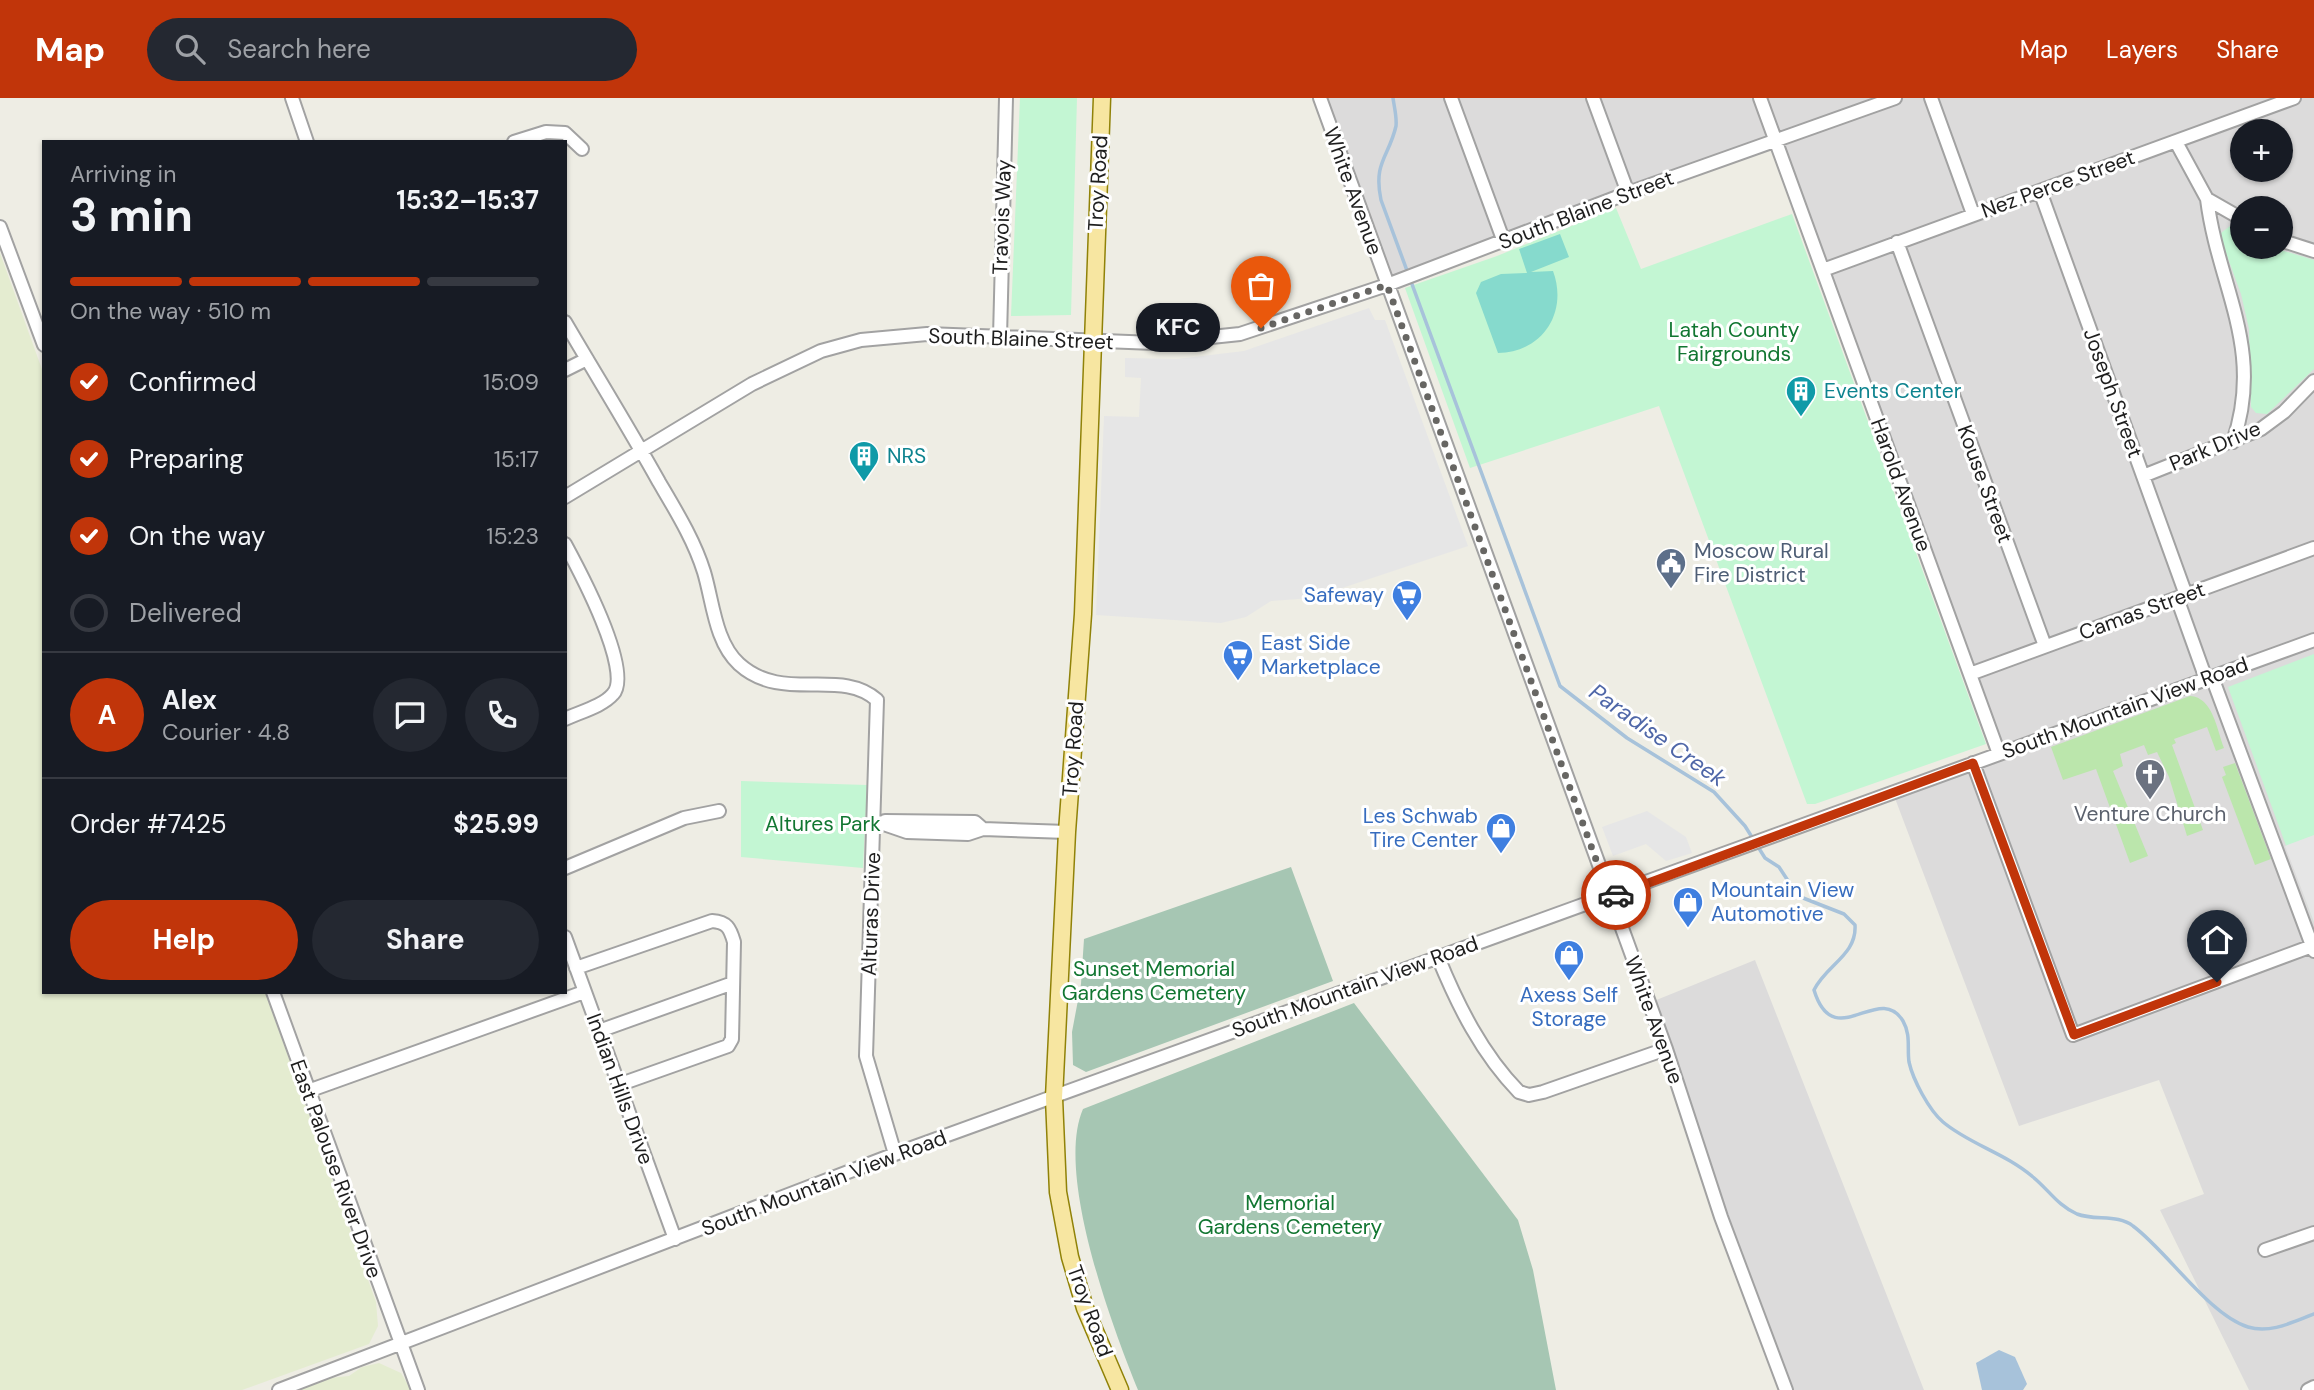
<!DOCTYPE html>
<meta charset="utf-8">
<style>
:root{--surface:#171b24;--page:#242831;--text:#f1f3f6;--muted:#9ea1a6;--line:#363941;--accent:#c1350a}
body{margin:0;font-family:"DM Sans",sans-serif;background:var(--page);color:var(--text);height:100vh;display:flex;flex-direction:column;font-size:26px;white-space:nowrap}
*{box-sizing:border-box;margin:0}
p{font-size:23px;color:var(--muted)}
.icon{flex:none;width:38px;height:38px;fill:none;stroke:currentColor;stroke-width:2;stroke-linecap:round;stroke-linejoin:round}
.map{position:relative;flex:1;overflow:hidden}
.panel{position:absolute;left:42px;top:42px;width:525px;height:854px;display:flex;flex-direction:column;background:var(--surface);border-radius:0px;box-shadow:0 2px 5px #0004}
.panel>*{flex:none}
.tools{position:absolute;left:2230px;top:21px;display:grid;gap:14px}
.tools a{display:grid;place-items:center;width:63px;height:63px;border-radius:50%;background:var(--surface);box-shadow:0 2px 5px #0004;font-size:35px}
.pin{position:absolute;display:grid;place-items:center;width:60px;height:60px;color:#fff;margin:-72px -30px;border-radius:50% 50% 50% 0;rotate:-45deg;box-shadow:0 0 7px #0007}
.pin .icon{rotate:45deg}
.courier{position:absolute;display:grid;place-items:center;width:70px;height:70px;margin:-35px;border:5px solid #c1350a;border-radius:50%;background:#fff;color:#222;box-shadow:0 2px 9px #0007}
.bubble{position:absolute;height:49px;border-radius:24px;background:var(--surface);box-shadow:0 2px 5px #0004;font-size:23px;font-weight:700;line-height:49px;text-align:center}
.head em{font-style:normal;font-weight:700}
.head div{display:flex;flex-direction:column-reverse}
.head{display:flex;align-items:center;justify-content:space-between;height:119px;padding:0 28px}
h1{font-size:46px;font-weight:700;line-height:52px}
.bar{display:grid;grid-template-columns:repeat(4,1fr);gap:10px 7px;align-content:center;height:84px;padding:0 28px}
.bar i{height:9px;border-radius:5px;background:var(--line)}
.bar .on{background:var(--accent)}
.bar p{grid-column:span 4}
.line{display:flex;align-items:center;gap:18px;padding:0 28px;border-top:2px solid var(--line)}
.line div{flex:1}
.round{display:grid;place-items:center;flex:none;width:74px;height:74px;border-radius:37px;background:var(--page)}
ol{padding:0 28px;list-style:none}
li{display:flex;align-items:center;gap:21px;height:77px}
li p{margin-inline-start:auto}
li .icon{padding:7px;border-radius:50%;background:var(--accent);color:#fff;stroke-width:4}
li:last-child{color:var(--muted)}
li i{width:38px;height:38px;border:4px solid var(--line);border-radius:50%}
.primary-button{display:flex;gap:14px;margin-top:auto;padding:14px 28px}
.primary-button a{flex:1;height:80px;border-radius:42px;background:var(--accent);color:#fff;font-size:28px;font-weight:700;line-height:80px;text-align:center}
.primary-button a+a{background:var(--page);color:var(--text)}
header{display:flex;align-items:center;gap:42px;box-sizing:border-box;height:98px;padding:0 35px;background:var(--accent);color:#fff}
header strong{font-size:33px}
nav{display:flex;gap:38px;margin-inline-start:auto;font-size:24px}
.search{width:490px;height:63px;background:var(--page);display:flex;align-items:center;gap:18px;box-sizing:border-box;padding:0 24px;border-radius:38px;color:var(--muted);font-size:26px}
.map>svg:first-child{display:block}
.residential{fill:#dcdbdb;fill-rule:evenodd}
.farmland{fill:#e4ecd0}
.grass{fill:#bbe6ac}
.cemetery{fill:#a6c6b3}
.park{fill:#c3f6d3}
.pitch{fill:#86dacd}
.parking{fill:#e6e6e6}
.water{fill:#a7c2da}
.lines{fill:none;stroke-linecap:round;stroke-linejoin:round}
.stream{stroke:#a7c2da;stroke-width:3.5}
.minor-casing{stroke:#a2a2a2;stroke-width:16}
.major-casing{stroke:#908208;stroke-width:19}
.minor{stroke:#fff;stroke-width:12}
.major{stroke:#f7e6a1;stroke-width:16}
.done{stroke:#676663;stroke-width:7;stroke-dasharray:0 12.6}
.route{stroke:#c1350a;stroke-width:9}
.labels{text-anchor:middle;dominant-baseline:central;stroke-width:6;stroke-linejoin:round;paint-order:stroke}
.street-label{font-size:21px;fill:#1e1e1e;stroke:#fff}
.park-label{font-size:21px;fill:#117631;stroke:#fff}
.culture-label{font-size:21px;fill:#0d838f;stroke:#fff;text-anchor:start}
.service-label{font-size:21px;fill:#4e5e75;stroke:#fff;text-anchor:start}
.shop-label{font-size:21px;fill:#366cbe;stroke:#fff;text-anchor:end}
.worship-label{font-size:21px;fill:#5b616d;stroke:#fff}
.water-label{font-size:23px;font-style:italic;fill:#4f67a8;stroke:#fff}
</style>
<header>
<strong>Map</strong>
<div class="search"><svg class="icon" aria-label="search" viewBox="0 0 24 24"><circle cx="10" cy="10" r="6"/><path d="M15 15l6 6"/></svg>Search here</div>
<nav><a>Map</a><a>Layers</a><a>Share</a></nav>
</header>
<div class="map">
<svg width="2314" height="1292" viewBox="0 0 2314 1292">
<rect width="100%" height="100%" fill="#eeede4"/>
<path class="residential" d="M 1320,0 L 2314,0 L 2314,1292 L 2249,1292 L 2160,1112 L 2204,1096 L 2159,982 L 2019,1028 L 1893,695 L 1999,656 L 1775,42 L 1387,187 ZM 2242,33 L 2280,33 L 2280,72 L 2242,72 ZM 2242,110 L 2280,110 L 2280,149 L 2242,149 Z
M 1755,862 L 1924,1292 L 1786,1292 L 1649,905 Z"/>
<path class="farmland" d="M 0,155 L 44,277 L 44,894 L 265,894 L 376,1204 L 378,1228 L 369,1246 L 242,1292 L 0,1292 Z
M 379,1265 L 401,1275 L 411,1292 L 296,1292 L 330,1280 L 349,1278 L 362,1269 Z"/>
<path class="grass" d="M 2190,598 C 2213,599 2217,632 2224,650 L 2216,653 L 2207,629 L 2174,641 L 2176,645 L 2172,647 L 2203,732 L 2187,738 L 2169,679 L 2157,654 L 2148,657 L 2144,647 L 2120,656 L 2123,668 L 2113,673 L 2148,758 L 2130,765 L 2096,671 L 2063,682 L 2051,649 Z
M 2235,665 L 2271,761 L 2255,767 L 2222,679 L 2226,677 L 2223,669 Z"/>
<path class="cemetery" d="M 1291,769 L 1333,883 L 1086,974 L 1073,967 L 1072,934 L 1081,886 L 1084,841 Z
M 1354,905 L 1518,1122 L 1533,1172 L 1556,1292 L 1138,1292 C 1112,1228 1055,1075 1083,1011 Z"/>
<path class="park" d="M 1020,0 L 1077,0 L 1071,217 L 1011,218 Z
M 1616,110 L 1641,171 L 1792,116 L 1986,646 L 1815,706 L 1807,706 L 1659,308 L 1470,370 L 1405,190 L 1497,158 Z
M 2230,128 L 2242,132 L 2242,149 L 2271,149 L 2314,162 L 2314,271 L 2267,316 L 2256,315 L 2251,309 L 2249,231 L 2241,196 L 2222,144 L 2221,135 Z
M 2314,556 L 2314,824 L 2228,589 Z
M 741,683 L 867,687 L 863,770 L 741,759 Z"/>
<path class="pitch" d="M 1560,136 L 1569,159 L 1531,174 L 1553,173 C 1568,213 1544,254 1498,255 L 1476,195 L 1481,184 L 1501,176 L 1527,175 L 1519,151 Z"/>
<path class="parking" d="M 1369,210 L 1375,222 L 1385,222 L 1468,448 L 1312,500 L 1271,503 L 1246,519 L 1221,525 L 1096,517 L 1104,318 L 1139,319 L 1141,280 L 1125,279 L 1125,260 L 1177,261 L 1244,253 Z
M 1647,713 L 1686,739 L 1692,755 L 1666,763 L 1646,746 L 1613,758 L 1602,729 Z
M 2314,737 L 2314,824 L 2285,748 Z"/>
<path class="water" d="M 1999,1252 L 2015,1259 L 2027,1286 L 2023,1292 L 1982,1292 L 1976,1265 Z"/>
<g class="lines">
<path class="stream" d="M 1393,0 C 1394,8 1397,19 1396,28 C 1389,59 1373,64 1381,102 L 1560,588 L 1627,640 L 1714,694 L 1745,728 L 1765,760 L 1779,769 L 1798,798 L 1844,816 L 1855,827 C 1857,857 1826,867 1814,892 C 1834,957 1879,883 1903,923 C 1911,937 1907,950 1909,964 C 1913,982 1929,1012 1943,1024 C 1969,1046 2005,1055 2033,1079 C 2048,1091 2058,1108 2077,1116 C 2095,1123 2118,1116 2133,1128 C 2167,1153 2209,1217 2248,1229 C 2270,1236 2293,1224 2314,1216"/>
<g class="minor-casing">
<path id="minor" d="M 292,0 L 307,44
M 1320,0 L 1666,951 L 1721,1119 L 1786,1292
M 1451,0 L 1504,144
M 1593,0 L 1628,95
M 1760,0 L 1999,656
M 1931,0 L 1973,116
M 514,44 L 546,34 L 565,35 L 582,51
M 2176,44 L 2207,101 L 2242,121
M 2040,93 L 2186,497
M 2207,101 C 2218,189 2265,250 2233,344
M 0,129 L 44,247
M 2280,142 L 2314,153
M 1897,144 L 2045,548
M 1823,172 L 2294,0
M 565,224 C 596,277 629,330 659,384 C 676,413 694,442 704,474 C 713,504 715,544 739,566 C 783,606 840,569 877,602 L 866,958 L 895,1056
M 1000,239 L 1006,0
M 565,272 L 587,261
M 2143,378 L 2261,331 L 2284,314 L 2314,283
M 565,399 L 752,286 L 821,253 L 861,242 L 927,236 L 1154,245 L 1240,236 L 1387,187 L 1628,95 L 1895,0
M 565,446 C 578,470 634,574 613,596 C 603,608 580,614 565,621
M 2177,500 L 2206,581
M 1970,576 L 2314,450
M 2212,579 L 2314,853
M 1973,665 L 2073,937 L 2312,848
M 875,723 L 907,734 L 968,736 L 983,731 L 1067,734
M 885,723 L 975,724 L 983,731
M 565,770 L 684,720 L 719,713
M 565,839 L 675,1141
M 1438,859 C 1458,908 1482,956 1519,994 L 1529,997 L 1543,994 L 1666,951
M 576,870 L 712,823 C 727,824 730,830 734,844 L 732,941 L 728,948 L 618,987
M 273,894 L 418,1292
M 599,933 L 733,885
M 308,993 L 584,894
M 2265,1152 L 2314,1135
M 279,1292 L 895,1056 L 2314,542
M 2308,1292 L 2314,1289"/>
</g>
<g class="major-casing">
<path id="major" d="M 1102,0 L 1083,516 L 1067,734 L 1054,1000 L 1058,1094 L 1070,1159 L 1085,1210 L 1120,1292"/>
</g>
<use href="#minor" class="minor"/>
<use href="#major" class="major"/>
</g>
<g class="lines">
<path class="done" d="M 1261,230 L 1387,187 L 1610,800 L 1616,797"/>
<path class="route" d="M 1616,797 L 1973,665 L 2074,937 L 2217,884"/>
</g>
<defs>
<g id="building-pin" transform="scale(1.575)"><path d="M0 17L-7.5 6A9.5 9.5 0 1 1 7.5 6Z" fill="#0f9aa8" stroke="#fff"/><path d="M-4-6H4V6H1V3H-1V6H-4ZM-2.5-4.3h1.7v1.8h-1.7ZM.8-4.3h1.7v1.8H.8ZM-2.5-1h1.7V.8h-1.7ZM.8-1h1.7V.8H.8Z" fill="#fff"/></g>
<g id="civic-pin" transform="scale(1.575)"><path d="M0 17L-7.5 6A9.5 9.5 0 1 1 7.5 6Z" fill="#5c6f8a" stroke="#fff"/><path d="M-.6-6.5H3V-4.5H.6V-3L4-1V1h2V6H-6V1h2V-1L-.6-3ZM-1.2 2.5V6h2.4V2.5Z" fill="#fff"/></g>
<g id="supermarket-pin" transform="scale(1.575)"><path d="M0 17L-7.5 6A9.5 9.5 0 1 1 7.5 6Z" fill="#3f7fe0" stroke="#fff"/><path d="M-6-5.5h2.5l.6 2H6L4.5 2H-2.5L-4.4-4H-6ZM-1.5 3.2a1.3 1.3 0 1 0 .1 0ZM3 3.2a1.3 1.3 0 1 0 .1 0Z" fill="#fff"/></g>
<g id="church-pin" transform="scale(1.575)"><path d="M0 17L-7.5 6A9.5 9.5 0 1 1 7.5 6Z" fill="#6b7280" stroke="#fff"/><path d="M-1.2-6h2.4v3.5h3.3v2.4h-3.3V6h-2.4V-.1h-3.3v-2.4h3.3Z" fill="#fff"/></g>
<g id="shop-pin" transform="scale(1.575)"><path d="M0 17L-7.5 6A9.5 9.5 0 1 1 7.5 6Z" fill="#3f7fe0" stroke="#fff"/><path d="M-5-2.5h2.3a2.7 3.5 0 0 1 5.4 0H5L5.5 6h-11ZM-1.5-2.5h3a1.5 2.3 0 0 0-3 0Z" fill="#fff"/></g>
</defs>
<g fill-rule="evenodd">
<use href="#building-pin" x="1801" y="293"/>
<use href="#building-pin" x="864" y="358"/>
<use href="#civic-pin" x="1671" y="465"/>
<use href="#supermarket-pin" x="1407" y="497"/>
<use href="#supermarket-pin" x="1238" y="557"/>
<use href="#church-pin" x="2150" y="676"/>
<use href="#shop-pin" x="1501" y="730"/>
<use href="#shop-pin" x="1688" y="804"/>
<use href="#shop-pin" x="1569" y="857"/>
</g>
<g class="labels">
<g class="street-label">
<text transform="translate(1098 85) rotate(-87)">Troy Road</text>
<text transform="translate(2058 86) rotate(-20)">Nez Perce Street</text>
<text transform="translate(1353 93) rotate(70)">White Avenue</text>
<text transform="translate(1586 112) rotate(-21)">South Blaine Street</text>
<text transform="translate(1002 119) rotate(-88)">Travois Way</text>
<text transform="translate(1021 241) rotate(2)">South Blaine Street</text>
<text transform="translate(2113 295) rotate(70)">Joseph Street</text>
<text transform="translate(2215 348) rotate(-23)">Park Drive</text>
<text transform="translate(1985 386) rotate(70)">Kouse Street</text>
<text transform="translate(1901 387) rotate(70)">Harold Avenue</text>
<text transform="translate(2142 513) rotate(-20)">Camas Street</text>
<text transform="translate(2125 610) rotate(-20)">South Mountain View Road</text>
<text transform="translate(1073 651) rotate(-86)">Troy Road</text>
<text transform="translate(871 816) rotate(-88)">Alturas Drive</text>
<text transform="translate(1355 889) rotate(-20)">South Mountain View Road</text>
<text transform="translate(1654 922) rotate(70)">White Avenue</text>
<text transform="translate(620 991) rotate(70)">Indian Hills Drive</text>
<text transform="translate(336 1071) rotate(70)">East Palouse River Drive</text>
<text transform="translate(824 1085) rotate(-21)">South Mountain View Road</text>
<text transform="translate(1090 1213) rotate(70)">Troy Road</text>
</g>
<g class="park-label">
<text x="1734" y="232">Latah County<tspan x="1734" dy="24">Fairgrounds</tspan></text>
<text x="823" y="726">Altures Park</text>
<text x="1154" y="871">Sunset Memorial<tspan x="1154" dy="24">Gardens Cemetery</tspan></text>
<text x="1290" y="1105">Memorial<tspan x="1290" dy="24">Gardens Cemetery</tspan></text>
</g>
<g class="culture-label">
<text x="1824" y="293">Events Center</text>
<text x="887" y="358">NRS</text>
</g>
<g class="service-label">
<text x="1694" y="453">Moscow Rural<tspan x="1694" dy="24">Fire District</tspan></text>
</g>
<g class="shop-label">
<text x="1384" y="497">Safeway</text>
<text x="1261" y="545" text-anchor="start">East Side<tspan x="1261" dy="24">Marketplace</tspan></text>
<text x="1478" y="718">Les Schwab<tspan x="1478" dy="24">Tire Center</tspan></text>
<text x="1711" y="792" text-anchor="start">Mountain View<tspan x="1711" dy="24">Automotive</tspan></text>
<text x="1569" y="897" text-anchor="middle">Axess Self<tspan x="1569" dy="24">Storage</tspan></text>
</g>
<g class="worship-label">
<text x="2150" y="716">Venture Church</text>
</g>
<g class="water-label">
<text transform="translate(1658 637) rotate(35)">Paradise Creek</text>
</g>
</g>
</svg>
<div class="tools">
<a>+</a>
<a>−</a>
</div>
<div class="pin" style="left:1261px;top:230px;background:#ea580c"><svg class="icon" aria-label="bag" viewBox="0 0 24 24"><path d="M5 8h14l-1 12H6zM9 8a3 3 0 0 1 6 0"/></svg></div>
<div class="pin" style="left:2217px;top:884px;background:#1f2937"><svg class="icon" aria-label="home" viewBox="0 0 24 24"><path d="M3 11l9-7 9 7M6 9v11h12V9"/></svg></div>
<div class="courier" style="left:1616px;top:797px"><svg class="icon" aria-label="car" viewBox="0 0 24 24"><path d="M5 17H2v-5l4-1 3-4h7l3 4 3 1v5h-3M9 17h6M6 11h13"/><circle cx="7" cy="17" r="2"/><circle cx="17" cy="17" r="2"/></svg></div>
<div class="bubble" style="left:1136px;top:205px;width:84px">KFC</div>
<section class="panel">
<div class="head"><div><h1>3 min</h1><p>Arriving in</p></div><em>15:32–15:37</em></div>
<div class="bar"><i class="on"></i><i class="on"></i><i class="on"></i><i></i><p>On the way · 510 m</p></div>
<ol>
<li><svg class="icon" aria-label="check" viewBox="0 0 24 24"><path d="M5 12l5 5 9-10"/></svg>Confirmed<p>15:09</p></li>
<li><svg class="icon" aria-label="check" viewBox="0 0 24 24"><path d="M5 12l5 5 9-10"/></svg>Preparing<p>15:17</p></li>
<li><svg class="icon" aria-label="check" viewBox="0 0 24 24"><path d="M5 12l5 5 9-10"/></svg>On the way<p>15:23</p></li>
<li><i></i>Delivered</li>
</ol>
<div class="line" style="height:126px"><b class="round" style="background:var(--accent);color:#fff">A</b><div><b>Alex</b><p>Courier · 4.8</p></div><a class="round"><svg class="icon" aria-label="chat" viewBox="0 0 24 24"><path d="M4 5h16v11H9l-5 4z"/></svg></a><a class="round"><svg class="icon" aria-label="phone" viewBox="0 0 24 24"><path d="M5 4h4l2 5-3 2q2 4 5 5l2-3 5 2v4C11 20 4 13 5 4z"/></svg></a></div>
<div class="line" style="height:91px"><div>Order #7425</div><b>$25.99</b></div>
<div class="primary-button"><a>Help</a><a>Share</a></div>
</section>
</div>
